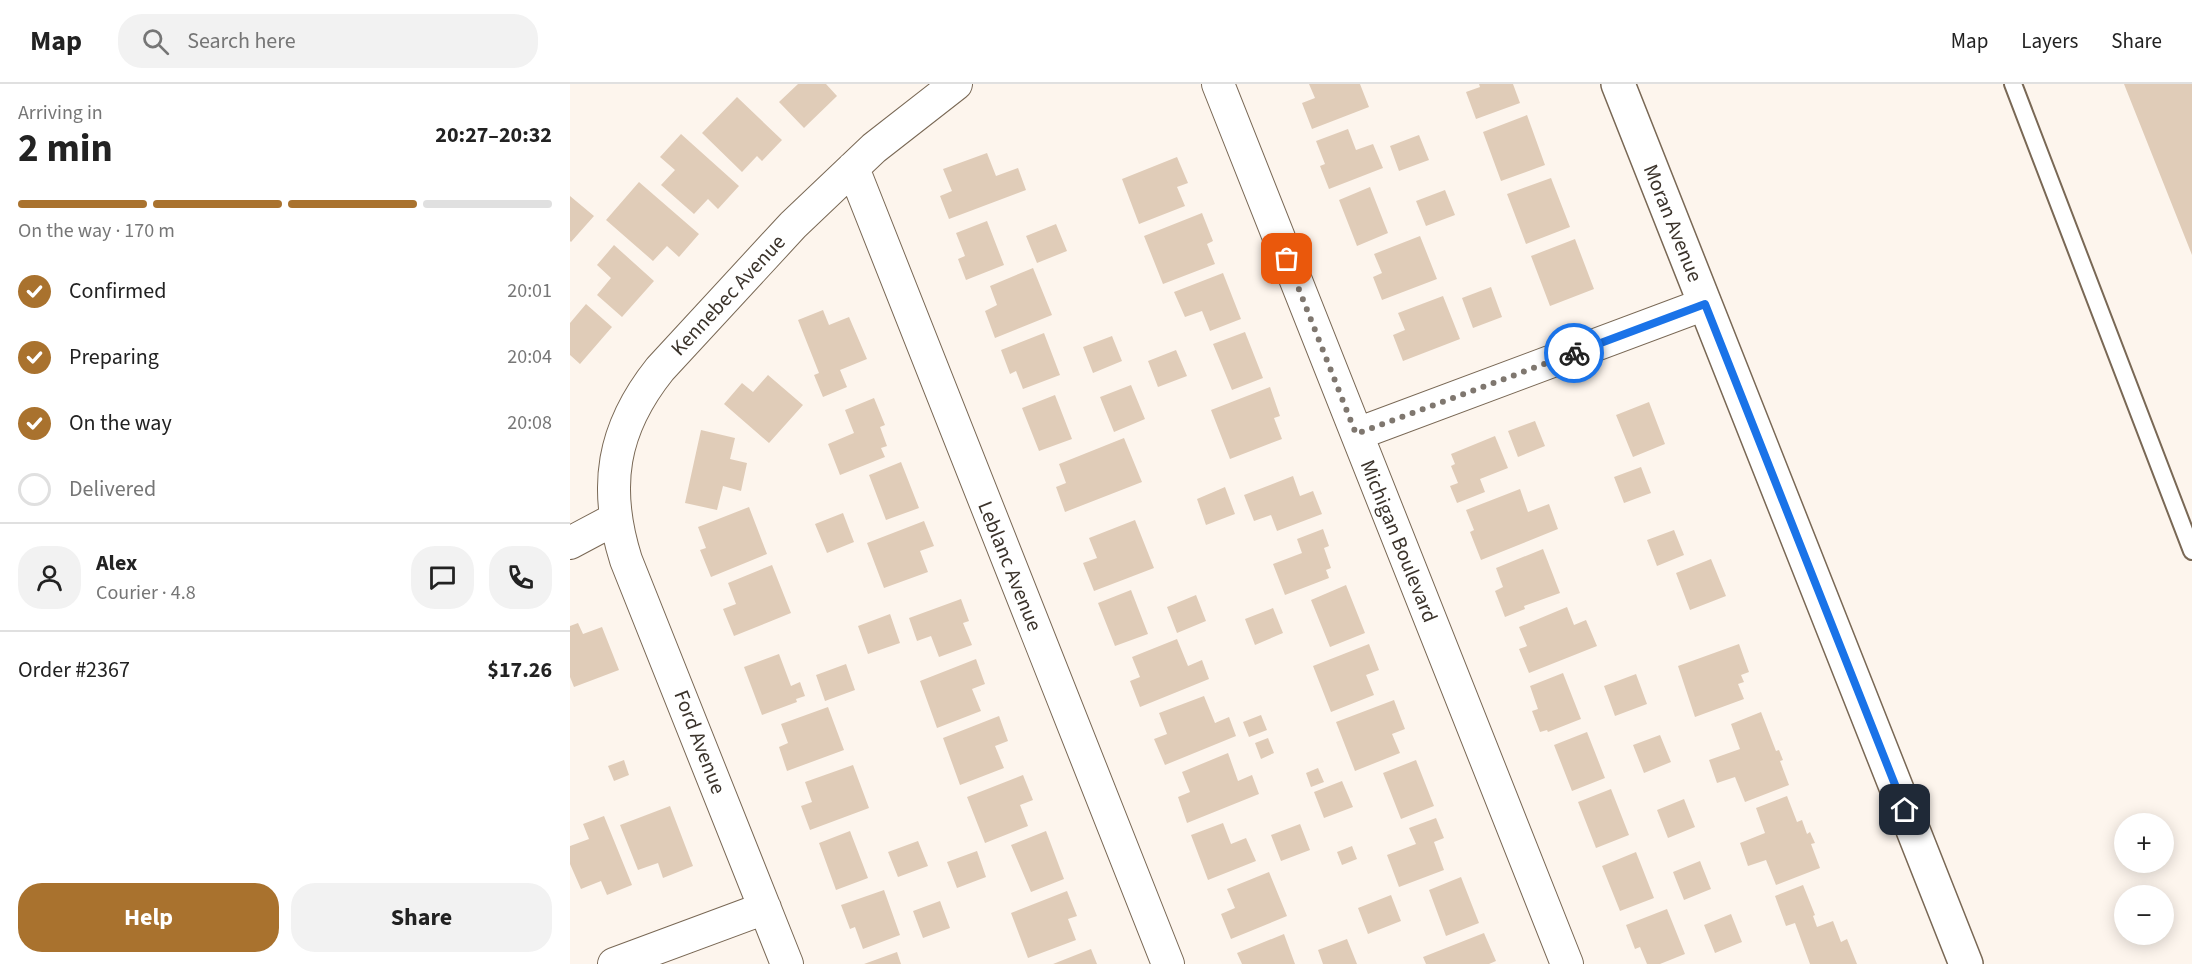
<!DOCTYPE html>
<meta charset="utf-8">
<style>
:root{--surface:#fff;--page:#f2f2f2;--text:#222;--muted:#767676;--line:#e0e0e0;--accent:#a9722e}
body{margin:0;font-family:"Source Sans 3",sans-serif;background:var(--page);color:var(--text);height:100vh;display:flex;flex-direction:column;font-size:22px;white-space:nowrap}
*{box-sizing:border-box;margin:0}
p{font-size:20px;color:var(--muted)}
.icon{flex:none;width:33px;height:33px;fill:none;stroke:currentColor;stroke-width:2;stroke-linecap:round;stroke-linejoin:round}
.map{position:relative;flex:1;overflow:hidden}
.panel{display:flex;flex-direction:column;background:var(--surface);width:570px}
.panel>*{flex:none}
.controls{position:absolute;left:1544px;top:729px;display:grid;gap:12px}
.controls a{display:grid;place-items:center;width:60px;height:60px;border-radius:50%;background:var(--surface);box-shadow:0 3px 15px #0003;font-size:30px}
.pin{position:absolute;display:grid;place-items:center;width:51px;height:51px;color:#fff;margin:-26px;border-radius:12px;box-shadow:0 3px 9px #0006}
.courier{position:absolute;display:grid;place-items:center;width:60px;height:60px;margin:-30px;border:4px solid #1a73e8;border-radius:50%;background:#fff;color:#222;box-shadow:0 2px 8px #0007}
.headline em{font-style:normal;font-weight:700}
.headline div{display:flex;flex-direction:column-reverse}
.headline{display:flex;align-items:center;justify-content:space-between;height:102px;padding:0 18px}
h1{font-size:39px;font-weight:700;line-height:45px}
.bar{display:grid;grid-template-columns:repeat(4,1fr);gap:9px 6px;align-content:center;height:72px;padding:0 18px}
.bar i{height:8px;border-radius:4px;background:var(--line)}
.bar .current{background:var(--accent)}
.bar p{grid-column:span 4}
.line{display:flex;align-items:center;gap:15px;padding:0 18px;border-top:2px solid var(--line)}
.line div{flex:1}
.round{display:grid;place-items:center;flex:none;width:63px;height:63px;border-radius:24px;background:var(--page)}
ol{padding:0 18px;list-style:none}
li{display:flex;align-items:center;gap:18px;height:66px}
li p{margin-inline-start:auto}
li .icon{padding:6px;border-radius:50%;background:var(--accent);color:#fff;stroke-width:4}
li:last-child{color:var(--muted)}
li i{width:33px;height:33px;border:3px solid var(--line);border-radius:50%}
.button{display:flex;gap:12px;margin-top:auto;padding:12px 18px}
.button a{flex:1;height:69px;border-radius:24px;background:var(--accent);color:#fff;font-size:24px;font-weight:700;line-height:69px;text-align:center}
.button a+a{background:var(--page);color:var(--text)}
header{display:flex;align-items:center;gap:36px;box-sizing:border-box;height:84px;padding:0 30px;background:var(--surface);border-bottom:2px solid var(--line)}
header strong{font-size:28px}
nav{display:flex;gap:33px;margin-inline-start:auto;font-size:21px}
.search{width:420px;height:54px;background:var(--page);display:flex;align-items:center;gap:15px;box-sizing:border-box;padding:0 21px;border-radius:24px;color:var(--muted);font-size:22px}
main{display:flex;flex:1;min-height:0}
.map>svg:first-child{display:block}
.building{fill:#e0ccb8}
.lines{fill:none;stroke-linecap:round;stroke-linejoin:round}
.service-casing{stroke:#796855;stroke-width:20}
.minor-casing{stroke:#796855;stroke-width:34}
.secondary-casing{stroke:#796855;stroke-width:36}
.service{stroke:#fff;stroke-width:16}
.minor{stroke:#fff;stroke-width:32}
.secondary{stroke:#fff;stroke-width:33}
.done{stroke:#7f776f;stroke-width:6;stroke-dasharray:0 10.8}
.route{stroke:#1a73e8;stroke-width:8}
.labels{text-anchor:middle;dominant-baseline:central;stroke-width:4.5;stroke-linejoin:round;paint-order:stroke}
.street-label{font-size:21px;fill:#3b332b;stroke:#fff}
</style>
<header>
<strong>Map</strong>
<div class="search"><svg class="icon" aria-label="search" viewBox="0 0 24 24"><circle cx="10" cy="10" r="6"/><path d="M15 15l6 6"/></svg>Search here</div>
<nav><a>Map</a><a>Layers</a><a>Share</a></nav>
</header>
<main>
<section class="panel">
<div class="headline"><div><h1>2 min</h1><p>Arriving in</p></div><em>20:27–20:32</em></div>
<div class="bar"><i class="current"></i><i class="current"></i><i class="current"></i><i></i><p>On the way · 170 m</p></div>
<ol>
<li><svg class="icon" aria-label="check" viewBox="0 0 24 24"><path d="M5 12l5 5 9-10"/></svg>Confirmed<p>20:01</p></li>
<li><svg class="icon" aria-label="check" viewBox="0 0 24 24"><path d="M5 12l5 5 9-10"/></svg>Preparing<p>20:04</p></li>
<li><svg class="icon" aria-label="check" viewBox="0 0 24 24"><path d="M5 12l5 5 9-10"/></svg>On the way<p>20:08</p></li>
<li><i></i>Delivered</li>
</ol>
<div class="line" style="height:108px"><a class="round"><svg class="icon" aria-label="person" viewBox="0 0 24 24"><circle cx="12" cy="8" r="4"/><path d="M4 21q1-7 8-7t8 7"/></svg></a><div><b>Alex</b><p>Courier · 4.8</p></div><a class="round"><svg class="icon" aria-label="chat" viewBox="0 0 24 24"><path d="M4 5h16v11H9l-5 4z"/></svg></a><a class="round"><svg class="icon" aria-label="phone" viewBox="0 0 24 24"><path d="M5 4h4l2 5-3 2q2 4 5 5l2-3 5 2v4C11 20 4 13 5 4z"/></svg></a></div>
<div class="line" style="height:78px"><div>Order #2367</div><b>$17.26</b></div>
<div class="button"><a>Help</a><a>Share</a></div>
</section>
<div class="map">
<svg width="1622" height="880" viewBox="0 0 1622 880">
<rect width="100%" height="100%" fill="#fdf5ed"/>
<path class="building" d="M 228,0 L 256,0 L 267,12 L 234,44 L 209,18 Z
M 739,0 L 790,0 L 799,23 L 742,45 L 732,19 L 745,14 Z
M 909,0 L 943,0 L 950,19 L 906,35 L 896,8 L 910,3 Z
M 1554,0 L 1622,0 L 1622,171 Z
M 167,13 L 212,56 L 192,77 L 187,72 L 172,88 L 132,49 Z
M 957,31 L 975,81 L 931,97 L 913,48 Z
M 778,45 L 786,66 L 803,60 L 813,84 L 759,105 L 750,82 L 755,80 L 746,57 Z
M 111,50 L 169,102 L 148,125 L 138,115 L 124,130 L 91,101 L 105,86 L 90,73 Z
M 849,51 L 859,76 L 829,87 L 820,62 Z
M 417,69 L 426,92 L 448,84 L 456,106 L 379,135 L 370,112 L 382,107 L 373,85 Z
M 607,73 L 618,99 L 607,103 L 615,122 L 569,140 L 552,95 Z
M 981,94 L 1000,143 L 956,160 L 937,110 Z
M 69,98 L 129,150 L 109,173 L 97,162 L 83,177 L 36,136 Z
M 800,103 L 818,149 L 787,162 L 769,116 Z
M 875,106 L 885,131 L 856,142 L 846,117 Z
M 0,112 L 24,132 L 1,158 L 0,157 Z
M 632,129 L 643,157 L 637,160 L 645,180 L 593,200 L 574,152 Z
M 417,137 L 434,181 L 396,196 L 388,175 L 395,172 L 386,149 Z
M 486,140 L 497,167 L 467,179 L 456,152 Z
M 850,152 L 867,195 L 812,216 L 803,193 L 812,189 L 804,170 Z
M 1005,155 L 1024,205 L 980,222 L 961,172 Z
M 44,161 L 84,197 L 52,233 L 27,211 L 41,194 L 27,181 Z
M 463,184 L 482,231 L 425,254 L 415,227 L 427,221 L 420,202 Z
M 653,189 L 671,235 L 640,247 L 632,227 L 615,233 L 604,208 Z
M 921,203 L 932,233 L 903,244 L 892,214 Z
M 873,212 L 890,255 L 833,277 L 823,251 L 835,246 L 828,229 Z
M 16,220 L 42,243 L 10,280 L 0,271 L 0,239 Z
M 253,226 L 259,241 L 279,233 L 297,275 L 270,286 L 277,303 L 253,313 L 244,291 L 249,289 L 228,236 Z
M 675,248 L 693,294 L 662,306 L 643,260 Z
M 474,249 L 490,291 L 453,305 L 446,287 L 440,290 L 431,266 Z
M 542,252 L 552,277 L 523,289 L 513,263 Z
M 606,266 L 617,292 L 588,303 L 578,277 Z
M 198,291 L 233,321 L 199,359 L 154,320 L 172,299 L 183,308 Z
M 561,301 L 575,335 L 544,348 L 530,313 Z
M 700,303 L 710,332 L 704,334 L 712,355 L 660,375 L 641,326 Z
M 485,311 L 502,355 L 469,367 L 452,324 Z
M 304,314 L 315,341 L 310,343 L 317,362 L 311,364 L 315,373 L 270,391 L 258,360 L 284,349 L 275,326 Z
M 1079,318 L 1095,360 L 1063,373 L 1046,331 Z
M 965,337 L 975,362 L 948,373 L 938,347 Z
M 131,346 L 165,354 L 160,375 L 177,379 L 171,407 L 153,402 L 147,426 L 115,419 Z
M 925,352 L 938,384 L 910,395 L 915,408 L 887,419 L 880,402 L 888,399 L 881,382 L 885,380 L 881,370 Z
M 554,354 L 572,398 L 495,428 L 486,403 L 496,399 L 489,380 Z
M 331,378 L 349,424 L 316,436 L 299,391 Z
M 1071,383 L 1081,409 L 1054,419 L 1044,393 Z
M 723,392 L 730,412 L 743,407 L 752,430 L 707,447 L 701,431 L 684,437 L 674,411 Z
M 655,403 L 665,430 L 636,441 L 627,415 Z
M 950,405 L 958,428 L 979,420 L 988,445 L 911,476 L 900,448 L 904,446 L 896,426 Z
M 179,423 L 197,470 L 141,493 L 130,466 L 136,464 L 128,443 Z
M 273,429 L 284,458 L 257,469 L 245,440 Z
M 565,436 L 584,484 L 524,507 L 513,479 L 527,474 L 519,454 Z
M 354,437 L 364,462 L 350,467 L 358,488 L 314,504 L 297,459 Z
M 753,445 L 759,462 L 754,464 L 761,484 L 756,486 L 759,494 L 715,511 L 703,480 L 732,469 L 727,455 Z
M 1104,446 L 1114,471 L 1087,482 L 1077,456 Z
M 973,465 L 990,509 L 954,522 L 955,525 L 935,533 L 925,507 L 933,503 L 926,484 Z
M 1141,475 L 1156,512 L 1120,526 L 1106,489 Z
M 202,481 L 221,529 L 164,552 L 153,525 L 166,520 L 158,499 Z
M 776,501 L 795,549 L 760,563 L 741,516 Z
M 561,506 L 578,550 L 545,562 L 528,519 Z
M 626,511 L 636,537 L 607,549 L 597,523 Z
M 391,515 L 399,537 L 393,539 L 402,561 L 369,573 L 361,552 L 347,557 L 339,534 Z
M 997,523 L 1004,541 L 1016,536 L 1027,562 L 959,589 L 949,565 L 957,562 L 949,543 Z
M 703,524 L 713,549 L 685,561 L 675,535 Z
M 320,530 L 330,559 L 298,570 L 288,542 Z
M 8,539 L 13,550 L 32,543 L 49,586 L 4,603 L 0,593 L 0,542 Z
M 607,555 L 618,582 L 632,576 L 639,595 L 570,623 L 560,597 L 570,593 L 562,573 Z
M 799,560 L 809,586 L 796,591 L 804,611 L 761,628 L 743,582 Z
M 1169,560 L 1179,588 L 1171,591 L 1174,598 L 1168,600 L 1174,615 L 1125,633 L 1108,582 Z
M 209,570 L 221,602 L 230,598 L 235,612 L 226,615 L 227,618 L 192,631 L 174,583 Z
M 406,575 L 415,600 L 402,605 L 411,627 L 367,644 L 350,597 Z
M 276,580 L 285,606 L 255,617 L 246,591 Z
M 993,589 L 1011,635 L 978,648 L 977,646 L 970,648 L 962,627 L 968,625 L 960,602 Z
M 1066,590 L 1077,620 L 1045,632 L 1034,602 Z
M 634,612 L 645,639 L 659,633 L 666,652 L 595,681 L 584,655 L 597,650 L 589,629 Z
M 824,616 L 835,645 L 822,650 L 830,669 L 785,687 L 766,638 Z
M 258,623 L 274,666 L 217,687 L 209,663 L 218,659 L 211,640 Z
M 1191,628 L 1206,667 L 1209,666 L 1213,676 L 1210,677 L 1219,701 L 1175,718 L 1165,693 L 1147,699 L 1139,676 L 1170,665 L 1161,640 Z
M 691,631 L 697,646 L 679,653 L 673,638 Z
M 429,632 L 438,657 L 425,662 L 434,684 L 390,701 L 373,654 Z
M 1017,648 L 1035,694 L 1002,707 L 984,661 Z
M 1090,651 L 1101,678 L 1074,689 L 1063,661 Z
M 698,654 L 704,669 L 691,675 L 685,659 Z
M 658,669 L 668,697 L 682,691 L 689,710 L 617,739 L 608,713 L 620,708 L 612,688 Z
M 54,676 L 59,691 L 44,697 L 38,682 Z
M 846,676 L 864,722 L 831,735 L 813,689 Z
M 283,681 L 299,724 L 240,746 L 231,722 L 242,718 L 235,698 Z
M 748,684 L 754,698 L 741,703 L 736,689 Z
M 453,691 L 463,716 L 450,721 L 458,742 L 415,759 L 397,713 Z
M 772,697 L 783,723 L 754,734 L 744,708 Z
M 1041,705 L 1059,751 L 1026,764 L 1008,718 Z
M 1217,712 L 1227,738 L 1232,736 L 1237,750 L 1240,748 L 1245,759 L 1241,760 L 1250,784 L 1206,801 L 1196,776 L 1178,782 L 1170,759 L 1195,749 L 1186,724 Z
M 1114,715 L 1125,743 L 1098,754 L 1087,726 Z
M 100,722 L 123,782 L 93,794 L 88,779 L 68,786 L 50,741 Z
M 34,732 L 62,801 L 37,811 L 31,797 L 11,805 L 0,780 L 0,762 L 19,755 L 13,740 Z
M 866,734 L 874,754 L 864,758 L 874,786 L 829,803 L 817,771 L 846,760 L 839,744 Z
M 653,739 L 661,760 L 676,754 L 686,777 L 638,796 L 621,751 Z
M 730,740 L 740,766 L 711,777 L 701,751 Z
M 280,747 L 298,794 L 266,806 L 249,759 Z
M 476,747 L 494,795 L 461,808 L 441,761 Z
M 348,757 L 358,782 L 328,793 L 318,768 Z
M 782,762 L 787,775 L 772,781 L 767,768 Z
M 407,767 L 416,793 L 387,804 L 377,778 Z
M 1066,768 L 1084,814 L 1050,827 L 1032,782 Z
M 1130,777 L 1141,805 L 1114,816 L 1103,788 Z
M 699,788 L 717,832 L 661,855 L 651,830 L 665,824 L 657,805 Z
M 891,793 L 909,839 L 876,852 L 859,806 Z
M 1233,801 L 1245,831 L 1243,832 L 1247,843 L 1263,837 L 1271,858 L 1277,855 L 1287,880 L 1240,880 L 1225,839 L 1216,842 L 1205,812 Z
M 314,806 L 330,851 L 293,865 L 285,843 L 280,845 L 271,821 Z
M 497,807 L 507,832 L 498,835 L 506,856 L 458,874 L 441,829 Z
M 821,811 L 831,837 L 798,850 L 788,824 Z
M 370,817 L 380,844 L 353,854 L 343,827 Z
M 1097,825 L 1115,870 L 1090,880 L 1077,880 L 1070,863 L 1065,865 L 1056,841 Z
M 1161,830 L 1172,858 L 1145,869 L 1134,841 Z
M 914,849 L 926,877 L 919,880 L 856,880 L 853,873 Z
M 714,850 L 725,880 L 672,880 L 667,869 Z
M 777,855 L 787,880 L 753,880 L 748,866 Z
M 521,865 L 527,880 L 483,880 Z
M 327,868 L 331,880 L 294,880 Z"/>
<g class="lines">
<g class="service-casing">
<path id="service" d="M 1443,0 L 1622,467"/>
</g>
<g class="minor-casing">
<path id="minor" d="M 648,0 L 997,880
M 283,84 L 598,880
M 787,350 L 1135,220
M 0,459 L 45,435
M 44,880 L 195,824
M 217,880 L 56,476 C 33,403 42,345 90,285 L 223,141 L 304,64 L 386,0"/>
</g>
<g class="secondary-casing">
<path id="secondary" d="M 1048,0 L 1396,880"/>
</g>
<use href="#service" class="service"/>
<use href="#minor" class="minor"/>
<use href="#secondary" class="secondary"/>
</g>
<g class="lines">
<path class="done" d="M 717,175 L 786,350 L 1004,269"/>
<path class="route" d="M 1004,269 L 1135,220 L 1335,726"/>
</g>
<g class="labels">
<g class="street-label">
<text transform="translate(1103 139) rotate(68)">Moran Avenue</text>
<text transform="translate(158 211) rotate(-47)">Kennebec Avenue</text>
<text transform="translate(829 457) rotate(68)">Michigan Boulevard</text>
<text transform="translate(440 482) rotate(68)">Leblanc Avenue</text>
<text transform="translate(130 658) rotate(69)">Ford Avenue</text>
</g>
</g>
</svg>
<div class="controls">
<a>+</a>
<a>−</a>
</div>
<div class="pin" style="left:717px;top:175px;background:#ea580c"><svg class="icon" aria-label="bag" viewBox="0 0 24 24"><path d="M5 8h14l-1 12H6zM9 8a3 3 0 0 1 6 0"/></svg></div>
<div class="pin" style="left:1335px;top:726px;background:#1f2937"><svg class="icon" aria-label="home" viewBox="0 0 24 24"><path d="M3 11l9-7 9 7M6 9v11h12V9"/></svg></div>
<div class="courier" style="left:1004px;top:269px"><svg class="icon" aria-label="bike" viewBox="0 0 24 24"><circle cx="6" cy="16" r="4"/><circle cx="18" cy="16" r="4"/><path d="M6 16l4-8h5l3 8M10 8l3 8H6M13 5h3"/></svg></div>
</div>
</main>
